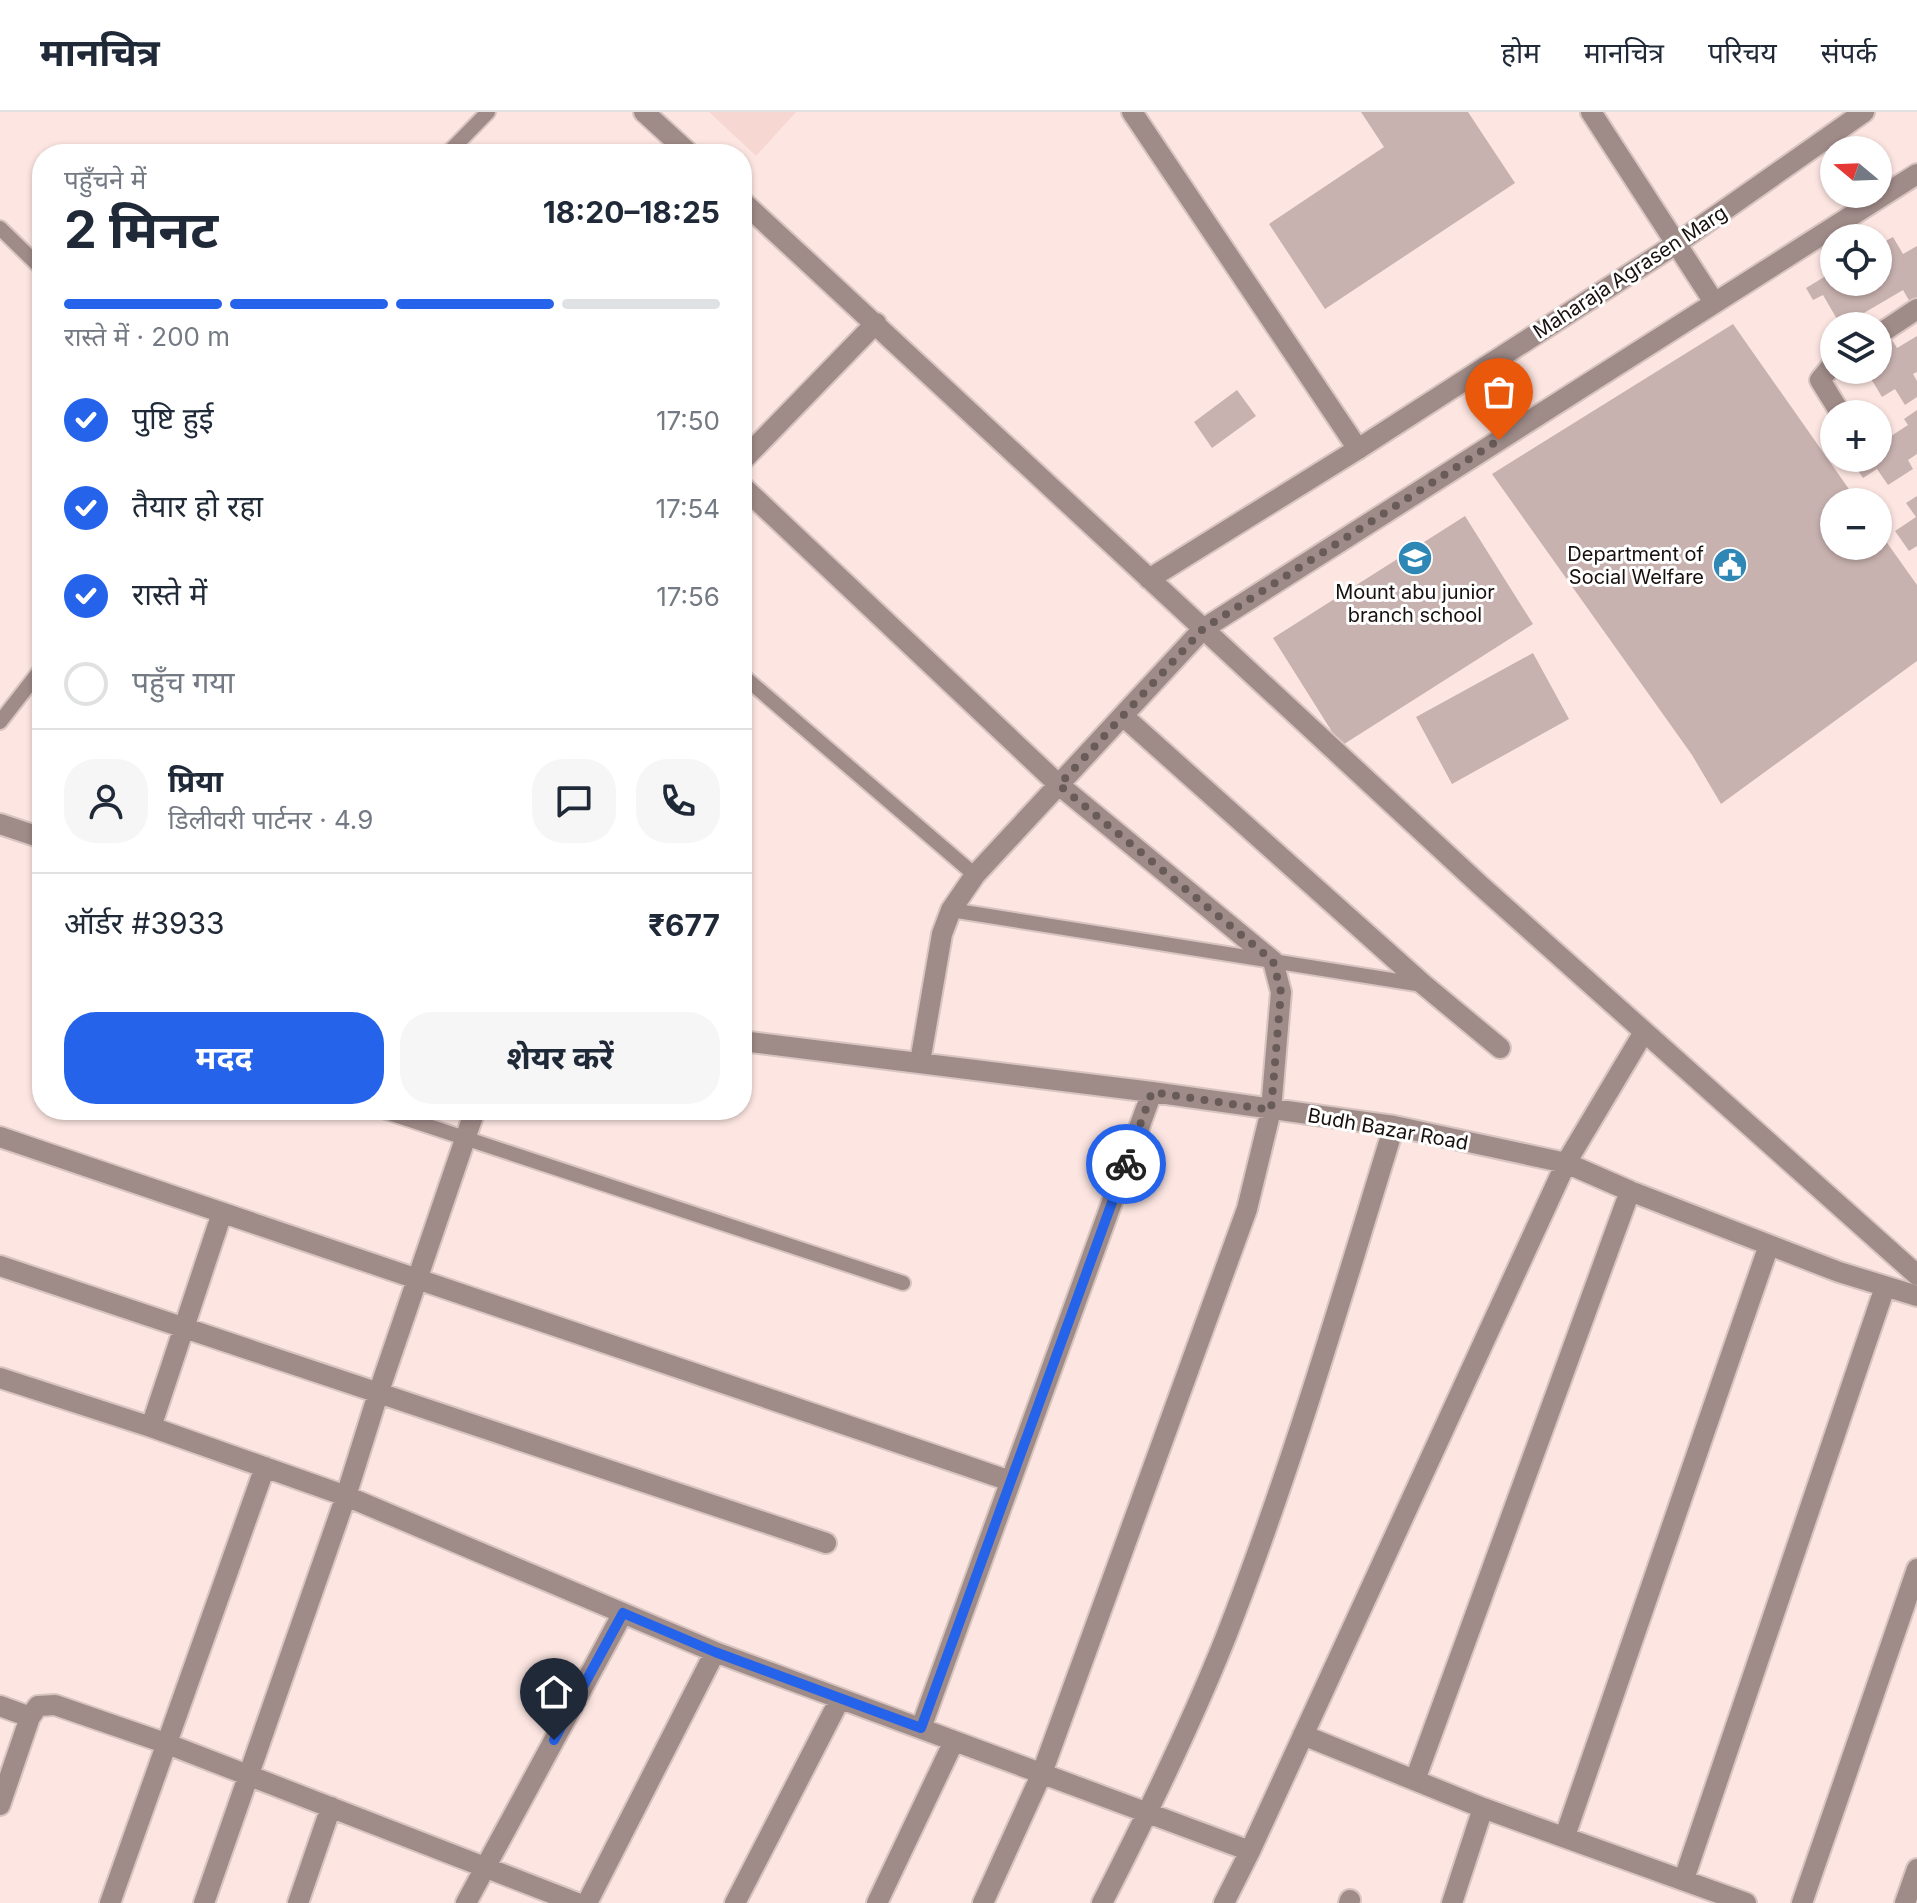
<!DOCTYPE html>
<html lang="hi">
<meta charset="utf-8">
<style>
:root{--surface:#fff;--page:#f6f6f7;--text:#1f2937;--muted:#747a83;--line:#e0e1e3;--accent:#2563eb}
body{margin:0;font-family:Inter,"Noto Sans Devanagari",sans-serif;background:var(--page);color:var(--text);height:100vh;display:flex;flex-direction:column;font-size:30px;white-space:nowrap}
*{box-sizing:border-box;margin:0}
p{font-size:26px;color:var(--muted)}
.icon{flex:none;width:44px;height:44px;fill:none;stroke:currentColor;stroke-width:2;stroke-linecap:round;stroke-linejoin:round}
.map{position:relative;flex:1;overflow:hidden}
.panel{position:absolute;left:32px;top:32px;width:720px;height:976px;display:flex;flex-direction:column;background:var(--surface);border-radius:32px;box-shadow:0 2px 6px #0004}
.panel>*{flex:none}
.needle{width:52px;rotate:289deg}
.fabs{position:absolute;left:1820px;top:24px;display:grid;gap:16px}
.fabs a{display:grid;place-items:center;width:72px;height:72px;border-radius:50%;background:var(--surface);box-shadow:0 2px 6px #0004;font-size:40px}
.pin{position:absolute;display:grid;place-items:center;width:68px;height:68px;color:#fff;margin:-82px -34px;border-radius:50% 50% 50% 0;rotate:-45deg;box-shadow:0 0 8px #0007}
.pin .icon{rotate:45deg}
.courier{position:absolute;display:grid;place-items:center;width:80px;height:80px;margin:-40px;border:6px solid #2563eb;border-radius:50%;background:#fff;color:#222;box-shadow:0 2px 10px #0007}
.overview em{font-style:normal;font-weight:700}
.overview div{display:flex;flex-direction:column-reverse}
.overview{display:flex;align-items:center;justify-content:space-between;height:136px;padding:0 32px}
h1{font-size:52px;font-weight:700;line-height:60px}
.bar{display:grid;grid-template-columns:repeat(4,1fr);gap:12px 8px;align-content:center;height:96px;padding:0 32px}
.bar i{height:10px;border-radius:6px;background:var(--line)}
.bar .on{background:var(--accent)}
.bar p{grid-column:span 4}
.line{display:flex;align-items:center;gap:20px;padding:0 32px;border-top:2px solid var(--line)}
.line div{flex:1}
.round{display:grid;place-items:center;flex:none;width:84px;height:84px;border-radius:32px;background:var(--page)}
ol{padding:0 32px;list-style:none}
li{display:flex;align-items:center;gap:24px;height:88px}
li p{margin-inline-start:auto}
li .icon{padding:8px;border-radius:50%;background:var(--accent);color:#fff;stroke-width:4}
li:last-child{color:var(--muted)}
li i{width:44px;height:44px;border:4px solid var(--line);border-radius:50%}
.button{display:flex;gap:16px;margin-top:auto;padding:16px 32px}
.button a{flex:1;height:92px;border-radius:32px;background:var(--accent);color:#fff;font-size:32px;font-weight:700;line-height:92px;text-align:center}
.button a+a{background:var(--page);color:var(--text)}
header{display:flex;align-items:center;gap:48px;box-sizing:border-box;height:112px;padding:0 40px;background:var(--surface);border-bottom:2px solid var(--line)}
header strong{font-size:38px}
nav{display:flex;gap:44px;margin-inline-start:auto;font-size:28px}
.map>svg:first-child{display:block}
.built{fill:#f6d7d2}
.building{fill:#c8b2af}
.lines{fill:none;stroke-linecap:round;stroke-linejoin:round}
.service-casing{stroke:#d8c4c0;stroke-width:18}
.minor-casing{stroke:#d8c4c0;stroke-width:24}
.tertiary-casing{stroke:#d8c4c0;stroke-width:24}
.service{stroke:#9f8b88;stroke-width:14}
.minor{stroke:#9f8b88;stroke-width:20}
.tertiary{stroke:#9f8b88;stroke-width:20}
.done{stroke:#685b58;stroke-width:8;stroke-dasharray:0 14.4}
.route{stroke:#2563eb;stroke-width:10}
.labels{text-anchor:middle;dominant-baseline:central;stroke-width:6;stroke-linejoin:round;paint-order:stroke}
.street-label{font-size:20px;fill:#17100e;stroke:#fff}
.poi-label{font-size:20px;fill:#17100e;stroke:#fff;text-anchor:end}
</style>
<header>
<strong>मानचित्र</strong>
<nav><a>होम</a><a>मानचित्र</a><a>परिचय</a><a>संपर्क</a></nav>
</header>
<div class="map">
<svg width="1917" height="1791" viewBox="0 0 1917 1791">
<rect width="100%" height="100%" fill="#fde6e2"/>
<path class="built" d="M 709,0 L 796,0 L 756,44 Z"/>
<path class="building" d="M 1361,0 L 1468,0 L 1515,71 L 1325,197 L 1269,112 L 1384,35 Z
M 1893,125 L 1903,142 L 1917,134 L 1917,185 L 1910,190 L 1903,178 L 1852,208 L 1856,214 L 1841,214 L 1823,183 L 1813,188 L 1806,176 L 1834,159 L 1834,170 L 1844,170 L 1847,174 L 1855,170 L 1878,170 L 1878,133 Z
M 1733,212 L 1858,390 L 1834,390 L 1834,434 L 1878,434 L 1878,418 L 1917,473 L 1917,549 L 1721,692 L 1692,643 L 1492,362 Z
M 1917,224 L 1917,260 L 1913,262 L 1917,269 L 1917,285 L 1905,293 L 1895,277 L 1882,285 L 1870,265 L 1883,257 L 1878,249 L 1878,237 L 1892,228 L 1897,236 Z
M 1237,278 L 1256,304 L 1212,336 L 1194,310 Z
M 1917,298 L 1917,342 L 1908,348 L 1913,357 L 1888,373 L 1877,357 L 1863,366 L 1851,348 L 1878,346 L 1878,317 L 1885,328 L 1908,313 L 1904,307 Z
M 1917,384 L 1917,434 L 1909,439 L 1895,419 L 1916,405 L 1906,391 Z
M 1465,404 L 1533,512 L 1341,634 L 1273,526 Z
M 1533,541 L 1569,607 L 1452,672 L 1416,605 Z"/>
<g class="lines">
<g class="service-casing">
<path id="service" d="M 447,42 L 488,0
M 0,116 L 42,157
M 742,563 L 975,763
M 0,610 L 42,556
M 951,798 L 1423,873
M 380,998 L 903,1171"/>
</g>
<g class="minor-casing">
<path id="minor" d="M 1132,0 L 1358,337
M 1878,223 L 1917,197
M 1834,251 L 1820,268 L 1841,302
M 742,349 L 876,211
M 742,374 L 1059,673 L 1273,849 L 1281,880 L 1271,998 L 1247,1097 L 1042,1661 L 983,1791
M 1123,604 L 1424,873 L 1500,936
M 0,712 L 42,726
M 742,929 L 1152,980 L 1394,1014 L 1566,1051 L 1630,1079 L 1839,1160 L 1917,1184
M 920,950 L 942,822 L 951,798 L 975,763 L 1203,517
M 0,1025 C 337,1140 674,1253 1010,1369
M 0,1154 L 826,1431
M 0,1266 L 151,1315 L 346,1384 L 715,1540 L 1250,1739
M 151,1315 L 222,1101
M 0,1594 L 30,1605
M 921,1616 L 1152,980
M 1303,1623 L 1483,1696 L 1746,1791
M 1415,1668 L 1630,1079
M 0,1693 L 30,1605 L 38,1594 L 55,1593 L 165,1631 L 577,1791
M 1565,1724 L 1769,1133
M 1684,1767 L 1885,1175
M 110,1791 L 265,1355
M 204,1791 L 346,1384 L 378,1282 L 475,998
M 298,1791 L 331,1695
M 466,1791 L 623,1501
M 587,1791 L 715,1540
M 735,1791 L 840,1587
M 877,1791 L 954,1629
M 1102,1791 C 1146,1705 1189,1617 1225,1527 C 1291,1359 1341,1186 1394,1014
M 1224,1791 L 1250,1739 L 1566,1051 L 1644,920
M 1349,1791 L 1350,1788
M 1452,1791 L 1483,1696
M 1802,1791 L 1917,1457
M 1905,1791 L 1917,1757"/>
</g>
<g class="tertiary-casing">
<path id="tertiary" d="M 644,0 L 690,42
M 1591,0 L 1714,190
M 742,89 L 1481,774 L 1917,1163
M 1149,467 L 1358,337 L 1676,132 L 1864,0
M 1203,517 L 1917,62"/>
</g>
<use href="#service" class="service"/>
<use href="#minor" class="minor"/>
<use href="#tertiary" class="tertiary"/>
</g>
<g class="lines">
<path class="done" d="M 1126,1052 L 1152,980 L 1271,998 L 1281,880 L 1273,849 L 1059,673 L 1203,517 L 1499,328"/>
<path class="route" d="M 554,1628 L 623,1501 L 715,1540 L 921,1616 L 1126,1052"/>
</g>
<defs>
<g id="school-disc" transform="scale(1.8)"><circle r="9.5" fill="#2e87b5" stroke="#fff"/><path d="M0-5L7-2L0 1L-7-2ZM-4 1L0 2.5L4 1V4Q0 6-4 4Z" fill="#fff"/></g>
<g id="civic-disc" transform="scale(1.8)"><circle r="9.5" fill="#2e87b5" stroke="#fff"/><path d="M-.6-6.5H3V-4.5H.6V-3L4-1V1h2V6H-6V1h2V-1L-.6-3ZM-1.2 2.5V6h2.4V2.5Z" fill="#fff"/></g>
</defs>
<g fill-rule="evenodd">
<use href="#school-disc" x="1415" y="446"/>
<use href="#civic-disc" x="1730" y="453"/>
</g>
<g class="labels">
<g class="street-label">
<text transform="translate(1630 160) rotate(-33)">Maharaja Agrasen Marg</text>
<text transform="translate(1388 1017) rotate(10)">Budh Bazar Road</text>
</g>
<g class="poi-label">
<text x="1704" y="442">Department of<tspan x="1704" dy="23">Social Welfare</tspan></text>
<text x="1415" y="480" text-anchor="middle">Mount abu junior<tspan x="1415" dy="23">branch school</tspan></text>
</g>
</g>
</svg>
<div class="fabs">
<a><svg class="needle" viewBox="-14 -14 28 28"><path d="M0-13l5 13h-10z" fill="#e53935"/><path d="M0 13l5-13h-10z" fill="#747a83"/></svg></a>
<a><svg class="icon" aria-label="locate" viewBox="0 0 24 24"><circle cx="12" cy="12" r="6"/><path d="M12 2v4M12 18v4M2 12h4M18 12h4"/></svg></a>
<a><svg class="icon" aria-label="layers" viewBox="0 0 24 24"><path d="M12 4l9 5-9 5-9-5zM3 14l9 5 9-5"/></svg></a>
<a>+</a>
<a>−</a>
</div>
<div class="pin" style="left:1499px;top:328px;background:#ea580c"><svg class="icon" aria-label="bag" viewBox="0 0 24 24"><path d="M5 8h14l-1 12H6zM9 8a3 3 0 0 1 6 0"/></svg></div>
<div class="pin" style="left:554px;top:1628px;background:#1f2937"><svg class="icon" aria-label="home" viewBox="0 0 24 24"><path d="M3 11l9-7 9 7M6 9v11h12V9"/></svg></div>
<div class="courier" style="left:1126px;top:1052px"><svg class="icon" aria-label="bike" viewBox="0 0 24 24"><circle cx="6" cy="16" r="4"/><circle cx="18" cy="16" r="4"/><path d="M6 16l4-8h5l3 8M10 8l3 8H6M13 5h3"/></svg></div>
<section class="panel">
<div class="overview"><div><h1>2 मिनट</h1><p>पहुँचने में</p></div><em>18:20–18:25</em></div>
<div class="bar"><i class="on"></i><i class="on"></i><i class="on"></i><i></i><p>रास्ते में · 200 m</p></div>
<ol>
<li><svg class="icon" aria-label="check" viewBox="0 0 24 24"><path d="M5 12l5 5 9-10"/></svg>पुष्टि हुई<p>17:50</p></li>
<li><svg class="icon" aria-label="check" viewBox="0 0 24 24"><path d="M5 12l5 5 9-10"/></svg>तैयार हो रहा<p>17:54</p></li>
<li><svg class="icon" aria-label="check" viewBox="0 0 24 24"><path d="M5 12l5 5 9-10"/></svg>रास्ते में<p>17:56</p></li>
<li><i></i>पहुँच गया</li>
</ol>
<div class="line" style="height:144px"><a class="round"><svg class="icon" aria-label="person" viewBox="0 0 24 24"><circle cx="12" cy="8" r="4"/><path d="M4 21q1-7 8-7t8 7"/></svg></a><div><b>प्रिया</b><p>डिलीवरी पार्टनर · 4.9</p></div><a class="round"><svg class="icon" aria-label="chat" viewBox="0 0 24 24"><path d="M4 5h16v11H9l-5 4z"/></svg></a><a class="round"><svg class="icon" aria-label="phone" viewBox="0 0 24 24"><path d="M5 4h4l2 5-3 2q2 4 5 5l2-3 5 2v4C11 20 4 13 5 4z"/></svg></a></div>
<div class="line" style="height:104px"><div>ऑर्डर #3933</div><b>₹677</b></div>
<div class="button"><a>मदद</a><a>शेयर करें</a></div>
</section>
</div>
